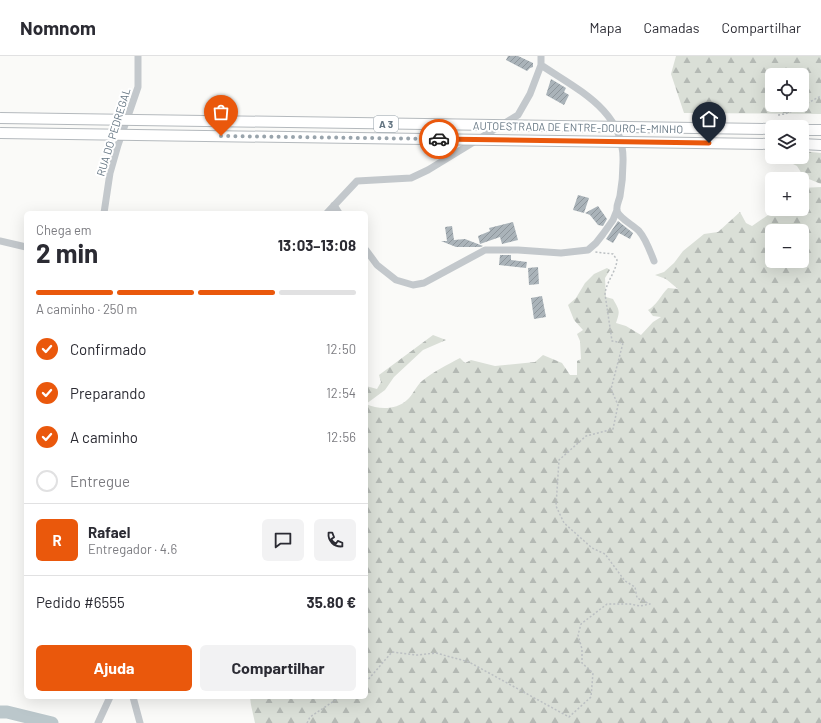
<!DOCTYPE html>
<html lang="pt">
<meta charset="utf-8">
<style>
:root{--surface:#fff;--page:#f2f2f3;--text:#2b2b33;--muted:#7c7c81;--line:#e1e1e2;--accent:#ea580c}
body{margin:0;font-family:Barlow,sans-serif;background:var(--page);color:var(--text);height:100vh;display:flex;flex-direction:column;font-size:15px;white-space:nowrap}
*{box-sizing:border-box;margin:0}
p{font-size:13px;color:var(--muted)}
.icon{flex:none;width:22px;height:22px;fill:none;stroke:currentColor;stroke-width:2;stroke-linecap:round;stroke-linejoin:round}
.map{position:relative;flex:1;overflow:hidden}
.panel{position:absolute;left:24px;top:155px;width:344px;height:488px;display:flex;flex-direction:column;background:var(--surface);border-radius:6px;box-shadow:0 4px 16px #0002}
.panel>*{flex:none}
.buttons{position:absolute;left:765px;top:12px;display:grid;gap:8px}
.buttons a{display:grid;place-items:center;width:44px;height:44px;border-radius:6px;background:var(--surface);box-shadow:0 4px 16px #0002;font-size:20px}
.pin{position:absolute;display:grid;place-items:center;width:34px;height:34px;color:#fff;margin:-41px -17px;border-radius:50% 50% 50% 0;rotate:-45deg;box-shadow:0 0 4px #0007}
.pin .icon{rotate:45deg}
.courier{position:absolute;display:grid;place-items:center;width:40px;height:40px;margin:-20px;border:3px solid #ea580c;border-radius:50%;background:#fff;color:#222;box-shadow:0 1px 5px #0007}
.summary em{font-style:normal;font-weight:700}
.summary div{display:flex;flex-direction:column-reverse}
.summary{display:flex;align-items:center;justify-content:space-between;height:68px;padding:0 12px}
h1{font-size:26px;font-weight:700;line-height:30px}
.bar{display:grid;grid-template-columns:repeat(4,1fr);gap:6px 4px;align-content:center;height:48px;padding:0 12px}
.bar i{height:5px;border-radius:3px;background:var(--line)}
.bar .active{background:var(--accent)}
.bar p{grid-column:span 4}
.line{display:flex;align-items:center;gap:10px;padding:0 12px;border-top:1px solid var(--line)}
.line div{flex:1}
.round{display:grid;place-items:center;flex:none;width:42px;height:42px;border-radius:6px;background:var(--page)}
ol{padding:0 12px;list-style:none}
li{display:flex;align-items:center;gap:12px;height:44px}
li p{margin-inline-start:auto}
li .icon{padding:4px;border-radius:50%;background:var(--accent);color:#fff;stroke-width:4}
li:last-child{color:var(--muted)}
li i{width:22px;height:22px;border:2px solid var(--line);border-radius:50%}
.action{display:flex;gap:8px;margin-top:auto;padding:8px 12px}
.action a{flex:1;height:46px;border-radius:6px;background:var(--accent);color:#fff;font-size:16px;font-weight:700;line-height:46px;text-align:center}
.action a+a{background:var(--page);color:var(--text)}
header{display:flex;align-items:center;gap:24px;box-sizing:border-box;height:56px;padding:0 20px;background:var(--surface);border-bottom:1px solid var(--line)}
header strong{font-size:19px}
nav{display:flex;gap:22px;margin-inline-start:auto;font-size:14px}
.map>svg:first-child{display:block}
.forest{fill:url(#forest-firs);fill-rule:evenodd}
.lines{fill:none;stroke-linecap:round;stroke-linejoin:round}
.river{stroke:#bbc7cb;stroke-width:13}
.building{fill:url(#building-hatch)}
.highway-casing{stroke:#b4b9bd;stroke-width:12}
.path{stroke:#bbbfc2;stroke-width:1.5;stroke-dasharray:2 2;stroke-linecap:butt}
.minor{stroke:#c3c8cc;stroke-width:7}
.highway{stroke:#fff;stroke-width:10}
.highway-bridge-casing{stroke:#b4b9bd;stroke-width:12;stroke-linecap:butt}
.highway-bridge{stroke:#fff;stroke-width:10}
.done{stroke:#99a4ac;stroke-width:4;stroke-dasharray:0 7.2}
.route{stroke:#ea580c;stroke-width:5}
.labels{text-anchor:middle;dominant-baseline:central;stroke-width:4;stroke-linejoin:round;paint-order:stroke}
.shield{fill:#fff;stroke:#939fa8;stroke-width:1}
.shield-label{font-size:10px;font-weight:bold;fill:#657683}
.street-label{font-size:11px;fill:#657683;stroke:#fff}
</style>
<header>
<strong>Nomnom</strong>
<nav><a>Mapa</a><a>Camadas</a><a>Compartilhar</a></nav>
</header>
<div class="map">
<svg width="821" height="667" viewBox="0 0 821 667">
<defs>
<pattern id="forest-firs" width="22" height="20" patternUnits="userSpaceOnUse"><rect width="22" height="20" fill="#dadfd7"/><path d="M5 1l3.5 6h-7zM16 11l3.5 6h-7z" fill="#b4b9b4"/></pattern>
<pattern id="building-hatch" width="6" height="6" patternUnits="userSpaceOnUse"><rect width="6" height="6" fill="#aab3b9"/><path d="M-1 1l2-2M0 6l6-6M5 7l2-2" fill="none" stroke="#8e969c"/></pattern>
</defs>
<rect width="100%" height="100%" fill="#fafaf8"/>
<path class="forest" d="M 676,0 L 821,0 L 821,58 L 684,57 L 671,18 ZM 772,19 L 802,19 L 802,49 L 772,49 Z
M 802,95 L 821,97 L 821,128 L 804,121 L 797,110 L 789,106 L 789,101 L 802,101 Z
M 821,131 L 821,667 L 255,667 L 251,649 L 250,641 L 366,641 L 366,348 C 379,354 396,354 407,344 C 413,339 416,330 422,325 C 434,315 447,309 460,302 L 465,307 L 471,304 L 495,310 L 535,306 L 543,299 L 562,307 L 570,319 L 577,319 L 577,305 L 581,303 L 580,285 L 577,278 L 583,274 L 574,264 L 568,249 L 576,242 L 585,227 L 594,218 L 607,212 L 610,214 L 605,222 L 606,241 L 613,243 C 620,255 620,255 616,267 L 626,270 L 641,279 L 653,266 L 661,261 L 653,260 L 648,254 C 656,250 661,239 668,232 L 678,233 L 666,223 L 655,219 L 664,216 L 674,207 L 683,195 L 704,178 L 718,176 L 740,156 L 746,167 L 752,170 L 777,153 L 802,153 L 802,132 ZM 772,175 L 802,175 L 802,205 L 772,205 Z
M 433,279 L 446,284 L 423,294 L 394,321 L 385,334 L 366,348 L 366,330 L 377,333 L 381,326 L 379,319 Z"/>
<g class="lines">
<path class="river" d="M 0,656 L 7,656 L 52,667"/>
</g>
<path class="building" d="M 508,0 L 518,0 L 533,7 L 533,11 L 530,12 L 527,15 L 506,4 Z
M 551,23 L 566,32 L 564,36 L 569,39 L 564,49 L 546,39 Z
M 578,139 L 589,142 L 584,157 L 573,154 Z
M 598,150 L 607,163 L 603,170 L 598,169 L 590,159 L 585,157 Z
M 618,165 L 633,177 L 630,183 L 619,177 L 613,187 L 606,183 Z
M 513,166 L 518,184 L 502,188 L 500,181 L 480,188 L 478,180 L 490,175 L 489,172 Z
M 452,170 L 454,184 L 465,183 L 483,190 L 480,191 L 456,191 L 441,185 L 447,185 L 445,171 Z
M 500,199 L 511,199 L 511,204 L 527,206 L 526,212 L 499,209 Z
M 538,211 L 539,228 L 529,229 L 528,212 Z
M 542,240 L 546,261 L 534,263 L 531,242 Z"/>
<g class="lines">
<g class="highway-casing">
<path id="highway" d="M 802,74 L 821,74
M 802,88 L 821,89"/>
</g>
<path class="path" d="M 778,59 C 795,57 806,47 821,40
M 366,626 L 392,596 L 417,599 L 436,597 L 469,606 L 569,661 L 591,641 L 593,617 L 582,607 L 582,593 L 578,579 L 581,568 L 607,548 L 630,548 L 640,550 L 650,548 L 637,542 L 635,531 L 625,525 L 605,498 L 592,492 L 564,467 L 556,450 L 559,404 L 586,380 L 613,373 L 618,349 L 611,333 L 623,287 L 612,285 L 605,238 C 606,226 616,216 617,204 L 613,198 L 595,196
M 307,667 L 310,661 L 340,641"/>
<path class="minor" d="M 541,9 C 578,34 625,55 623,106 C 623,117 622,129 620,140 C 619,145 616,149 617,155 C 619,162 633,169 639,175 C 646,183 650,195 654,205
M 334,149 L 339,157
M 104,157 L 110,117 L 118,89 L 138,31 L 138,0
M 327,157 L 357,125 L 411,122 L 428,114 L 518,59 L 530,38 L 541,9 L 541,0
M 0,185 L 26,191
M 366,194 L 377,209 L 396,224 L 413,229 L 424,227 L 485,194 L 518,194 L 561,197 L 588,194 L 596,187 L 603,178 L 613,164 L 617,154
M 133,641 L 140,667
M 98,667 L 110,641"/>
<use href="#highway" class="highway"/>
<g class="highway-bridge-casing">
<path id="highway-bridge" d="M 0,62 L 772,73
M 0,77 L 772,88"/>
</g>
<use href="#highway-bridge" class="highway-bridge"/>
</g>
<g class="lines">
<path class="done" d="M 221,80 L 439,83"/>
<path class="route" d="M 439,83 L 709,87"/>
</g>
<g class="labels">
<rect class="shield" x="374" y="60" width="24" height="16" rx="3"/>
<g class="shield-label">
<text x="386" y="68">A 3</text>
</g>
<g class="street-label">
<text transform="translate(578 71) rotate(1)">AUTOESTRADA DE ENTRE-DOURO-E-MINHO</text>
<text transform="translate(113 76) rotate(-73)">RUA DO PEDREGAL</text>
</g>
</g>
</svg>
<div class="buttons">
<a><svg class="icon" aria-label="locate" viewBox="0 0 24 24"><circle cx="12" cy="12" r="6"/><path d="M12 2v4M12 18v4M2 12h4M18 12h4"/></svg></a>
<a><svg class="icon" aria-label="layers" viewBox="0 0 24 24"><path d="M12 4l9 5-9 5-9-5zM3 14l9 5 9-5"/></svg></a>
<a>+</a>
<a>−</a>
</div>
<div class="pin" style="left:221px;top:80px;background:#ea580c"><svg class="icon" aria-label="bag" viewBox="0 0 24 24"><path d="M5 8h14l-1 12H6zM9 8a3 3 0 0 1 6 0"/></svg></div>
<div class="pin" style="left:709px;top:87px;background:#1f2937"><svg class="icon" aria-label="home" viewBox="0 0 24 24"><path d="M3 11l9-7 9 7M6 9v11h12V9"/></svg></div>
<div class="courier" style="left:439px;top:83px"><svg class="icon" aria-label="car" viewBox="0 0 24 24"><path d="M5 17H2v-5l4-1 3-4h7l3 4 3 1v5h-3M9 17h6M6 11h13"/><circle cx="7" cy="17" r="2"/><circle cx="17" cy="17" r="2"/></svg></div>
<section class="panel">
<div class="summary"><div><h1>2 min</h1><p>Chega em</p></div><em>13:03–13:08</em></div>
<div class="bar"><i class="active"></i><i class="active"></i><i class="active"></i><i></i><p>A caminho · 250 m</p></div>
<ol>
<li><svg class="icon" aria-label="check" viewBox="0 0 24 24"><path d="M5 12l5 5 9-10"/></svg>Confirmado<p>12:50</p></li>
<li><svg class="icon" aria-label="check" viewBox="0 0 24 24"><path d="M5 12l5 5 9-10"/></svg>Preparando<p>12:54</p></li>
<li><svg class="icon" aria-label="check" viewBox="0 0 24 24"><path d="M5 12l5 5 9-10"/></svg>A caminho<p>12:56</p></li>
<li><i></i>Entregue</li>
</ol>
<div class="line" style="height:72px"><b class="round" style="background:var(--accent);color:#fff">R</b><div><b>Rafael</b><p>Entregador · 4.6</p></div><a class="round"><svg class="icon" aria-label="chat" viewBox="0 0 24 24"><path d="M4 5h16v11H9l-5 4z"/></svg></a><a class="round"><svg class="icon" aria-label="phone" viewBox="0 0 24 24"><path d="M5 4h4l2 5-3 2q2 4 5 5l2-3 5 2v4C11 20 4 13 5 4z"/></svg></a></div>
<div class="line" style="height:52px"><div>Pedido #6555</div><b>35.80 €</b></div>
<div class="action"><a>Ajuda</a><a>Compartilhar</a></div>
</section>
</div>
